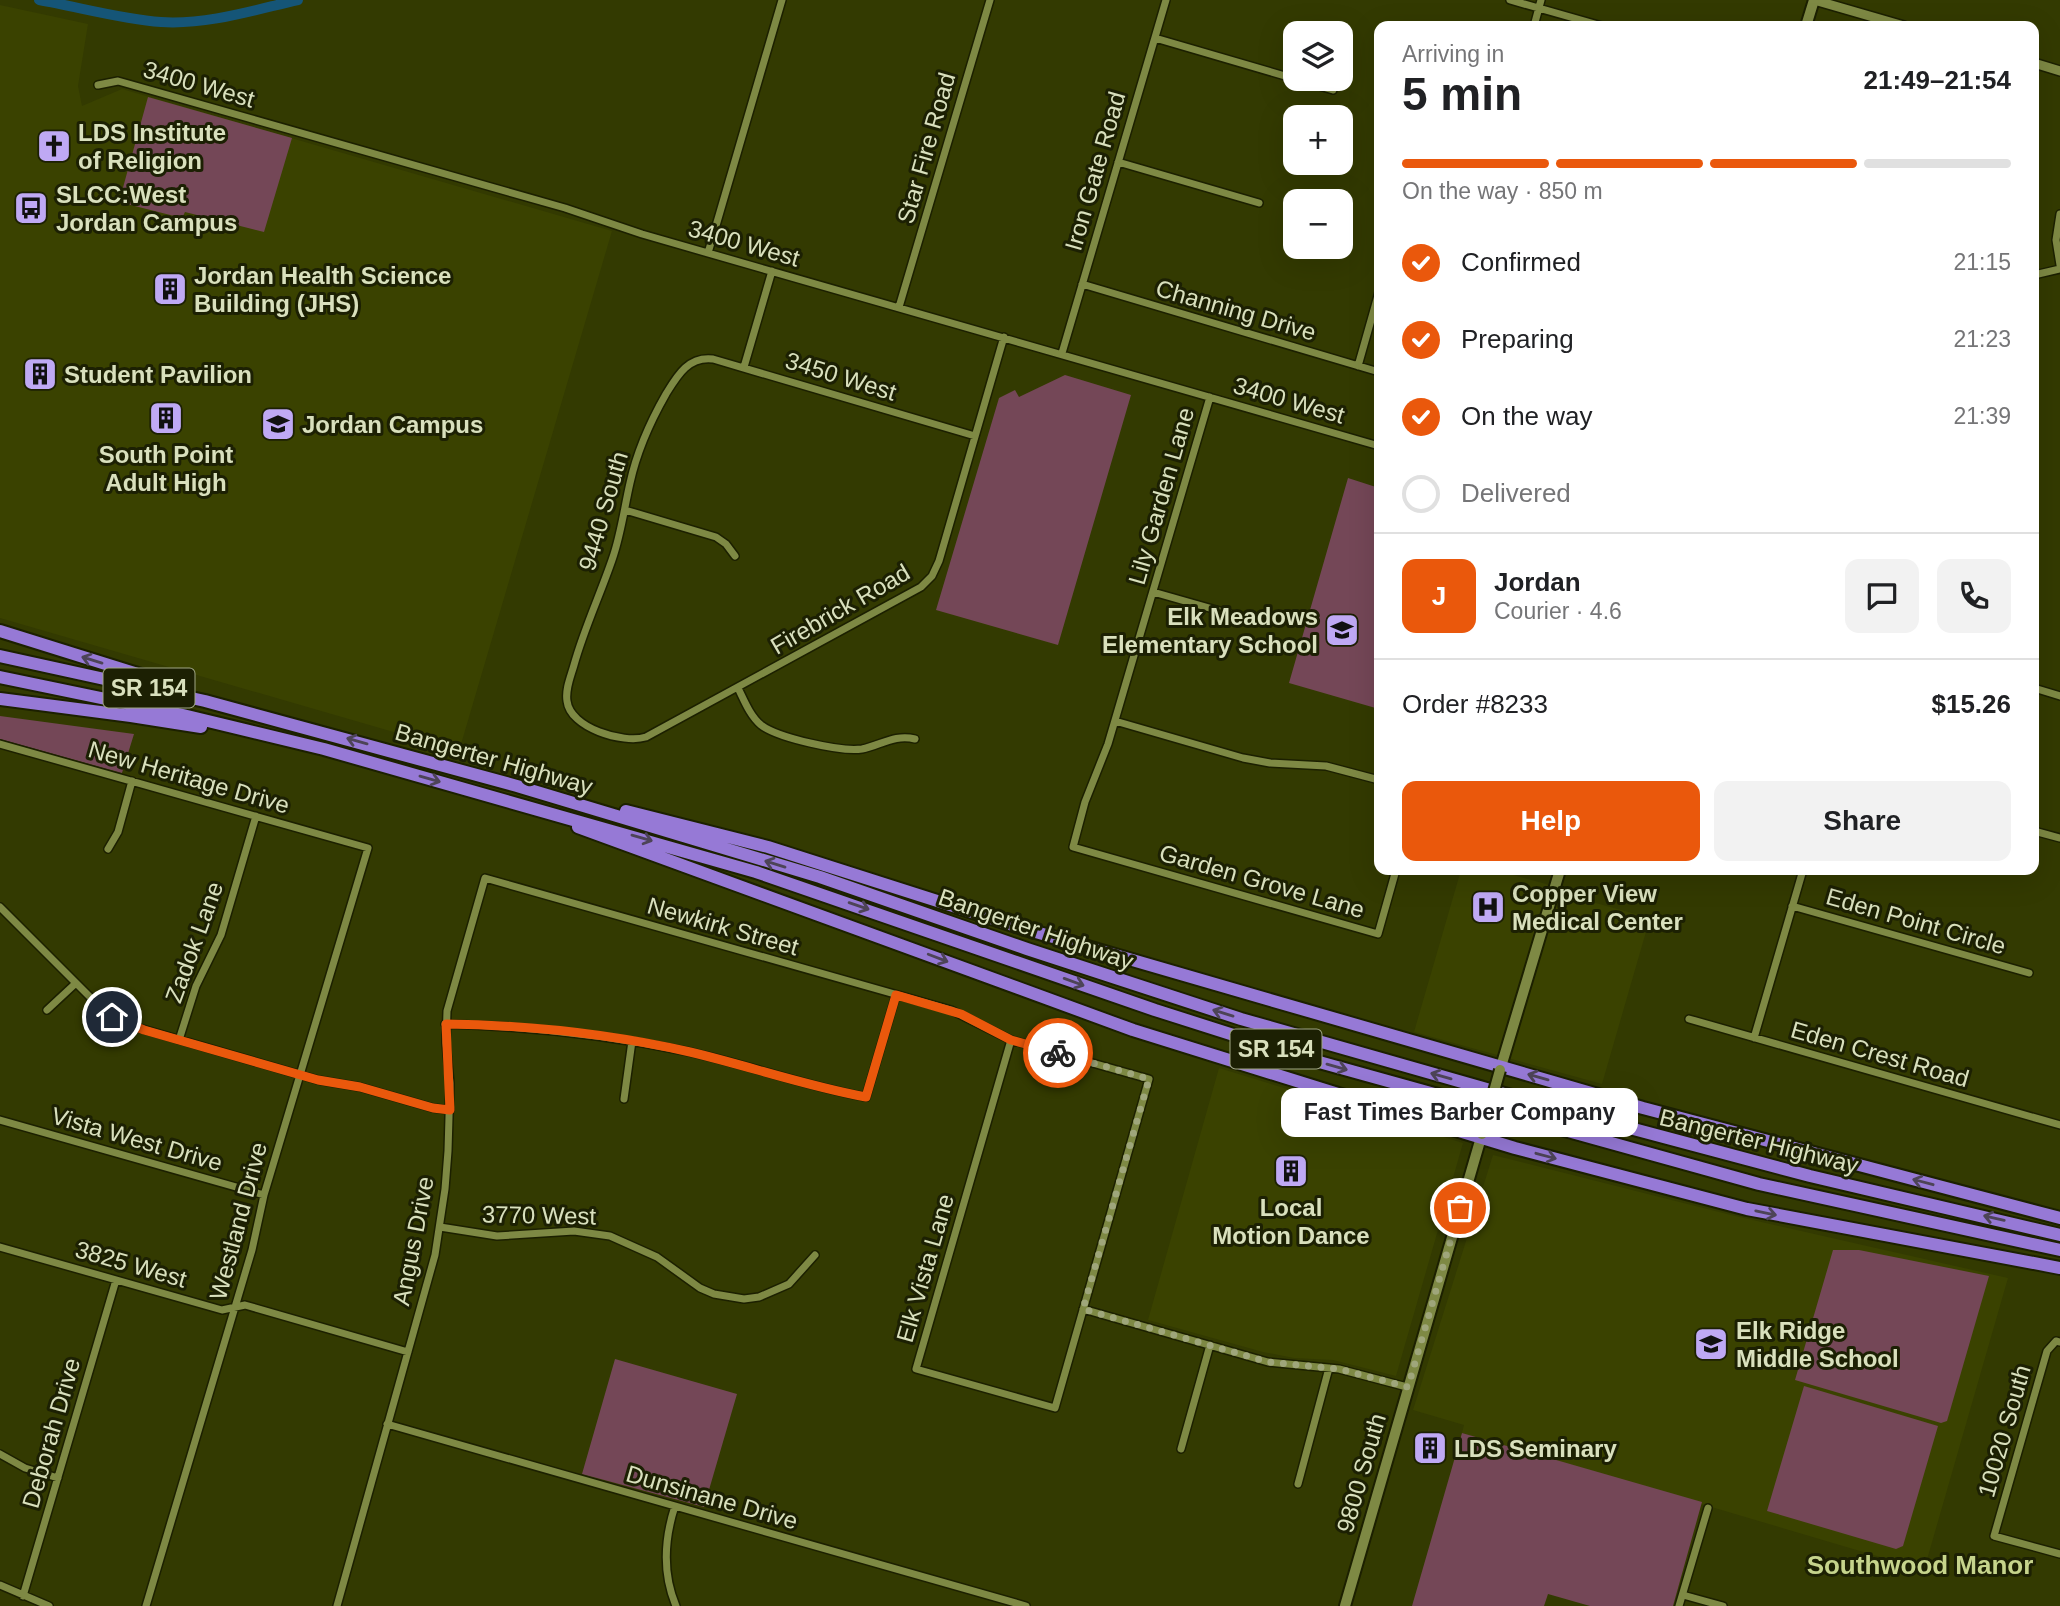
<!DOCTYPE html>
<meta charset="utf-8">
<style>
:root{--surface:#fff;--page:#f2f2f2;--text:#202124;--muted:#757577;--line:#e0e0e0;--accent:#ea580c}
body{margin:0;font-family:Helvetica,sans-serif;background:var(--page);color:var(--text);height:100vh;display:flex;flex-direction:column;font-size:26px;white-space:nowrap}
*{box-sizing:border-box;margin:0}
p{font-size:23px;color:var(--muted)}
.icon{flex:none;width:38px;height:38px;fill:none;stroke:currentColor;stroke-width:2;stroke-linecap:round;stroke-linejoin:round}
.map{position:relative;flex:1;overflow:hidden}
.side{position:absolute;left:1374px;top:21px;width:665px;height:854px;display:flex;flex-direction:column;background:var(--surface);border-radius:14px;box-shadow:0 7px 28px #0002}
.side>*{flex:none}
.tools{position:absolute;left:1283px;top:21px;display:grid;gap:14px}
.tools a{display:grid;place-items:center;width:70px;height:70px;border-radius:14px;background:var(--surface);box-shadow:0 7px 28px #0002;font-size:35px}
.pin{position:absolute;display:grid;place-items:center;width:60px;height:60px;color:#fff;margin:-30px;border:4px solid #fff;border-radius:50%;box-shadow:0 2px 7px #0007}
.courier{position:absolute;display:grid;place-items:center;width:70px;height:70px;margin:-35px;border:5px solid #ea580c;border-radius:50%;background:#fff;color:#222;box-shadow:0 2px 9px #0007}
.bubble{position:absolute;height:49px;border-radius:14px;background:var(--surface);box-shadow:0 7px 28px #0002;font-size:23px;font-weight:700;line-height:49px;text-align:center}
.overview em{font-style:normal;font-weight:700}
.overview div{display:flex;flex-direction:column-reverse}
.overview{display:flex;align-items:center;justify-content:space-between;height:119px;padding:0 28px}
h1{font-size:46px;font-weight:700;line-height:52px}
.bar{display:grid;grid-template-columns:repeat(4,1fr);gap:10px 7px;align-content:center;height:84px;padding:0 28px}
.bar i{height:9px;border-radius:5px;background:var(--line)}
.bar .current{background:var(--accent)}
.bar p{grid-column:span 4}
.line{display:flex;align-items:center;gap:18px;padding:0 28px;border-top:2px solid var(--line)}
.line div{flex:1}
.round{display:grid;place-items:center;flex:none;width:74px;height:74px;border-radius:14px;background:var(--page)}
ol{padding:0 28px;list-style:none}
li{display:flex;align-items:center;gap:21px;height:77px}
li p{margin-inline-start:auto}
li .icon{padding:7px;border-radius:50%;background:var(--accent);color:#fff;stroke-width:4}
li:last-child{color:var(--muted)}
li i{width:38px;height:38px;border:4px solid var(--line);border-radius:50%}
.primary-button{display:flex;gap:14px;margin-top:auto;padding:14px 28px}
.primary-button a{flex:1;height:80px;border-radius:14px;background:var(--accent);color:#fff;font-size:28px;font-weight:700;line-height:80px;text-align:center}
.primary-button a+a{background:var(--page);color:var(--text)}
.map>svg:first-child{display:block}
.built{fill:#3a4200}
.green{fill:#744757}
.lines{fill:none;stroke-linecap:round;stroke-linejoin:round}
.canal{stroke:#155577;stroke-width:10}
.minor-casing{stroke:#1c2000;stroke-width:10}
.tertiary-casing{stroke:#1c2000;stroke-width:12}
.secondary-casing{stroke:#1c2000;stroke-width:14}
.motorway-casing{stroke:#1c2000;stroke-width:16}
.minor{stroke:#7e8944;stroke-width:7}
.tertiary{stroke:#7e8944;stroke-width:9}
.secondary{stroke:#7e8944;stroke-width:10}
.motorway{stroke:#9679d6;stroke-width:12}
.secondary-bridge-casing{stroke:#1c2000;stroke-width:14;stroke-linecap:butt}
.secondary-bridge{stroke:#7e8944;stroke-width:10}
.oneway{stroke:#4d4457}
.done{stroke:#9fa67b;stroke-width:7;stroke-dasharray:0 12.6}
.route{stroke:#ea580c;stroke-width:9}
.labels{text-anchor:middle;dominant-baseline:central;stroke-width:6;stroke-linejoin:round;paint-order:stroke}
.shield{fill:#1c2003;stroke:#a0a685;stroke-width:2}
.shield-label{font-size:23px;font-weight:bold;fill:#d9e0bd}
.street-label{font-size:24px;fill:#d9e0bd;stroke:#1c2003}
.poi-label{font-size:24px;font-weight:bold;fill:#d9e0bd;stroke:#1c2003;text-anchor:start}
.neighbourhood-label{font-size:26px;font-weight:bold;fill:#c6d48c;stroke:#1c2003}
</style>
<div class="map">
<svg width="2060" height="1606" viewBox="0 0 2060 1606">
<rect width="100%" height="100%" fill="#333a01"/>
<path class="built" d="M 0,5 L 88,24 L 78,86 L 82,106 L 122,89 L 612,231 L 459,751 L 0,618 Z
M 1461,870 L 1495,870 L 1546,884 L 1563,894 L 1650,918 L 1602,1084 L 1414,1032 Z
M 1219,1068 L 1463,1143 L 1396,1376 L 1333,1360 L 1294,1358 L 1263,1352 L 1148,1320 Z
M 1493,1155 L 1731,1215 L 2008,1278 L 1924,1570 L 1462,1433 L 1464,1425 L 1413,1410 Z"/>
<path class="green" d="M 148,97 L 292,138 L 264,232 L 185,212 L 182,218 L 119,202 Z
M 1065,375 L 1131,395 L 1058,645 L 936,610 L 999,398 L 1015,390 L 1019,397 Z
M 1348,478 L 1379,488 L 1379,709 L 1289,683 Z
M 0,716 L 134,734 L 122,773 L 0,739 Z
M 1833,1250 L 1859,1250 L 1989,1276 L 1947,1421 L 1941,1423 L 1795,1380 Z
M 615,1359 L 737,1394 L 704,1507 L 582,1474 Z
M 1804,1386 L 1938,1426 L 1903,1546 L 1896,1549 L 1767,1511 Z
M 1462,1433 L 1702,1502 L 1673,1606 L 1590,1606 L 1548,1594 L 1544,1606 L 1412,1606 Z"/>
<g class="lines">
<path class="canal" d="M 39,0 C 79,7 121,19 161,22 C 207,25 254,10 298,0"/>
<g class="minor-casing">
<path id="minor" d="M 1510,0 L 1602,26
M 1534,26 L 1541,0
M 1155,38 L 1333,90
M 98,85 L 118,81 L 150,90 L 565,208 L 642,234 L 1379,446
M 1118,162 L 1259,203
M 2060,214 L 2056,240 L 2060,265
M 708,253 L 782,0
M 2034,275 L 2060,269
M 1082,284 L 1379,372
M 899,307 L 990,0
M 1062,353 L 1166,0
M 1358,366 L 1379,292
M 744,367 L 772,271
M 1210,397 L 1108,744 L 1085,802 L 1073,847 L 1378,934 L 1396,870
M 975,436 L 713,359 C 688,356 677,376 666,394 C 650,422 637,451 630,483 C 624,509 621,535 612,560 C 600,595 584,629 574,665 C 571,676 565,689 567,701 C 570,728 623,744 646,737 L 921,587 L 932,576 L 939,561 L 1001,347 L 1004,337
M 625,510 L 716,537 L 726,544 L 735,556
M 1153,592 L 1241,617
M 738,688 C 744,700 750,716 761,725 C 778,738 841,752 862,749 C 881,745 895,734 915,739
M 2034,688 L 2060,696
M 1115,721 L 1243,758 L 1270,763 L 1326,766 L 1379,780
M 0,744 L 368,848 L 264,1195 L 252,1250 L 146,1606
M 2034,831 L 2060,838
M 108,849 L 118,832 L 132,781
M 1792,906 L 2029,973
M 0,907 L 103,1010 L 122,1023 L 318,1080 L 360,1087 L 433,1108 L 450,1110
M 47,1010 L 76,983
M 1689,1019 L 2060,1125
M 445,1024 C 525,1026 606,1035 685,1051 C 746,1064 805,1086 866,1097 L 896,995
M 1754,1038 L 1803,870
M 179,1040 L 196,986 L 221,935 L 256,816
M 624,1099 L 632,1041
M 0,1120 L 264,1195
M 440,1227 L 497,1236 L 574,1231 L 610,1236 L 657,1257 L 700,1288 L 714,1294 L 744,1299 L 759,1297 L 789,1284 L 815,1255
M 0,1247 L 222,1310 L 245,1305 L 408,1352
M 1083,1309 L 1268,1362 L 1339,1369 L 1407,1387
M 2060,1342 L 2056,1341 L 2047,1351 L 1994,1536 L 2060,1554
M 387,1424 L 1026,1606
M 1181,1449 L 1210,1345
M 0,1454 L 25,1468 L 58,1478
M 1298,1484 L 1329,1368
M 675,1506 C 664,1540 662,1573 676,1606
M 0,1585 L 49,1606
M 1683,1595 L 1723,1606
M 23,1596 L 116,1280
M 337,1606 L 435,1255 L 445,1189 L 448,1151 L 450,1083 L 446,1043 L 447,1011 L 485,878 L 951,1010 L 1011,1040 L 1149,1079 L 1055,1408 L 916,1369 L 1011,1040
M 1679,1606 L 1708,1508"/>
</g>
<g class="tertiary-casing">
<path id="tertiary" d="M 1814,0 L 1904,26
M 2034,63 L 2060,71"/>
</g>
<g class="secondary-casing">
<path id="secondary" d="M 1806,26 L 1814,0
M 1500,1070 L 1560,870
M 1345,1606 L 1482,1134"/>
</g>
<g class="motorway-casing">
<path id="motorway" d="M 0,631 L 176,686
M 0,656 L 205,701 L 517,786 L 820,877 L 1027,949 L 1241,1019 L 1536,1103 L 1810,1176 L 2060,1235
M 0,677 L 183,715 L 324,749 L 756,872 L 1155,1010 L 1312,1060 L 1759,1184 L 2060,1250
M 0,699 L 131,716 L 201,727
M 626,811 L 768,847 L 1022,928 L 1643,1108 L 2060,1218
M 578,827 L 1133,1030 L 1383,1108 L 1515,1148 L 1747,1209 L 2060,1268"/>
</g>
<use href="#minor" class="minor"/>
<use href="#tertiary" class="tertiary"/>
<use href="#secondary" class="secondary"/>
<use href="#motorway" class="motorway"/>
<g class="secondary-bridge-casing">
<path id="secondary-bridge" d="M 1482,1134 L 1500,1070"/>
</g>
<use href="#secondary-bridge" class="secondary-bridge"/>
</g>
<defs><path id="oneway-shaft" d="M-6 0H5M1.5-3L5.5 0L1.5 3" fill="none" stroke-width="1.6" stroke-linecap="round" stroke-linejoin="round" transform="scale(1.75)"/></defs>
<g class="oneway">
<use href="#oneway-shaft" transform="translate(92 660) rotate(-163)"/>
<use href="#oneway-shaft" transform="translate(357 741) rotate(-164)"/>
<use href="#oneway-shaft" transform="translate(430 779) rotate(16)"/>
<use href="#oneway-shaft" transform="translate(642 838) rotate(16)"/>
<use href="#oneway-shaft" transform="translate(775 864) rotate(-163)"/>
<use href="#oneway-shaft" transform="translate(859 906) rotate(19)"/>
<use href="#oneway-shaft" transform="translate(938 958) rotate(21)"/>
<use href="#oneway-shaft" transform="translate(1074 982) rotate(20)"/>
<use href="#oneway-shaft" transform="translate(1223 1013) rotate(-163)"/>
<use href="#oneway-shaft" transform="translate(1337 1067) rotate(16)"/>
<use href="#oneway-shaft" transform="translate(1441 1076) rotate(-164)"/>
<use href="#oneway-shaft" transform="translate(1538 1077) rotate(-164)"/>
<use href="#oneway-shaft" transform="translate(1546 1156) rotate(15)"/>
<use href="#oneway-shaft" transform="translate(1923 1182) rotate(-165)"/>
<use href="#oneway-shaft" transform="translate(1766 1213) rotate(12)"/>
<use href="#oneway-shaft" transform="translate(1994 1218) rotate(-167)"/>
</g>
<g class="lines">
<path class="done" d="M 1058,1053 L 1149,1079 L 1083,1309 L 1268,1362 L 1339,1369 L 1408,1387 L 1460,1208"/>
<path class="route" d="M 112,1017 L 144,1030 L 318,1080 L 360,1087 L 433,1108 L 450,1110 L 446,1024 C 526,1025 611,1034 690,1052 C 749,1066 806,1086 866,1097 L 896,995 L 961,1014 L 1011,1040 L 1058,1053"/>
</g>
<defs>
<g id="church-square" transform="scale(1.75)"><rect x="-9" y="-9" width="18" height="18" rx="4" fill="#bfa9f4" stroke="#1c2003"/><path d="M-1.2-6h2.4v3.5h3.3v2.4h-3.3V6h-2.4V-.1h-3.3v-2.4h3.3Z" fill="#111"/></g>
<g id="bus-square" transform="scale(1.75)"><rect x="-9" y="-9" width="18" height="18" rx="4" fill="#bfa9f4" stroke="#1c2003"/><path d="M-5-6H5V4H4V6H2V4H-2V6H-4V4H-5ZM-3.5-4V0h7V-4ZM-3.5 1.2v1.5H-2V1.2ZM2 1.2v1.5H3.5V1.2Z" fill="#111"/></g>
<g id="building-square" transform="scale(1.75)"><rect x="-9" y="-9" width="18" height="18" rx="4" fill="#bfa9f4" stroke="#1c2003"/><path d="M-4-6H4V6H1V3H-1V6H-4ZM-2.5-4.3h1.7v1.8h-1.7ZM.8-4.3h1.7v1.8H.8ZM-2.5-1h1.7V.8h-1.7ZM.8-1h1.7V.8H.8Z" fill="#111"/></g>
<g id="university-square" transform="scale(1.75)"><rect x="-9" y="-9" width="18" height="18" rx="4" fill="#bfa9f4" stroke="#1c2003"/><path d="M0-5L7-2L0 1L-7-2ZM-4 1L0 2.5L4 1V4Q0 6-4 4Z" fill="#111"/></g>
<g id="school-square" transform="scale(1.75)"><rect x="-9" y="-9" width="18" height="18" rx="4" fill="#bfa9f4" stroke="#1c2003"/><path d="M0-5L7-2L0 1L-7-2ZM-4 1L0 2.5L4 1V4Q0 6-4 4Z" fill="#111"/></g>
<g id="hospital-square" transform="scale(1.75)"><rect x="-9" y="-9" width="18" height="18" rx="4" fill="#bfa9f4" stroke="#1c2003"/><path d="M-5-5h3v3.5h4V-5h3V5h-3V1.5h-4V5h-3Z" fill="#111"/></g>
</defs>
<g fill-rule="evenodd">
<use href="#church-square" x="54" y="146"/>
<use href="#bus-square" x="31" y="208"/>
<use href="#building-square" x="170" y="289"/>
<use href="#building-square" x="40" y="374"/>
<use href="#building-square" x="166" y="418"/>
<use href="#university-square" x="278" y="424"/>
<use href="#school-square" x="1342" y="630"/>
<use href="#hospital-square" x="1488" y="907"/>
<use href="#building-square" x="1291" y="1171"/>
<use href="#school-square" x="1711" y="1344"/>
<use href="#building-square" x="1430" y="1448"/>
</g>
<g class="labels">
<g class="shield">
<rect x="103.5" y="668.5" width="91" height="39" rx="5"/>
<rect x="1230.5" y="1029.5" width="91" height="39" rx="5"/>
</g>
<g class="shield-label">
<text x="149" y="688">SR 154</text>
<text x="1276" y="1049">SR 154</text>
</g>
<g class="street-label">
<text transform="translate(199 84) rotate(16)">3400 West</text>
<text transform="translate(926 148) rotate(-74)">Star Fire Road</text>
<text transform="translate(1095 171) rotate(-74)">Iron Gate Road</text>
<text transform="translate(744 243) rotate(16)">3400 West</text>
<text transform="translate(1236 310) rotate(16)">Channing Drive</text>
<text transform="translate(841 376) rotate(17)">3450 West</text>
<text transform="translate(1289 400) rotate(16)">3400 West</text>
<text transform="translate(1161 496) rotate(-74)">Lily Garden Lane</text>
<text transform="translate(603 511) rotate(-74)">9440 South</text>
<text transform="translate(840 609) rotate(-30)">Firebrick Road</text>
<text transform="translate(494 759) rotate(16)">Bangerter Highway</text>
<text transform="translate(189 777) rotate(16)">New Heritage Drive</text>
<text transform="translate(1262 881) rotate(16)">Garden Grove Lane</text>
<text transform="translate(1916 921) rotate(16)">Eden Point Circle</text>
<text transform="translate(723 926) rotate(16)">Newkirk Street</text>
<text transform="translate(1036 929) rotate(19)">Bangerter Highway</text>
<text transform="translate(194 942) rotate(-70)">Zadok Lane</text>
<text transform="translate(1880 1054) rotate(16)">Eden Crest Road</text>
<text transform="translate(137 1139) rotate(16)">Vista West Drive</text>
<text transform="translate(1759 1141) rotate(14)">Bangerter Highway</text>
<text transform="translate(539 1215) rotate(1)">3770 West</text>
<text transform="translate(238 1221) rotate(-75)">Westland Drive</text>
<text transform="translate(413 1241) rotate(-79)">Angus Drive</text>
<text transform="translate(131 1264) rotate(16)">3825 West</text>
<text transform="translate(925 1268) rotate(-74)">Elk Vista Lane</text>
<text transform="translate(2004 1431) rotate(-74)">10020 South</text>
<text transform="translate(51 1433) rotate(-74)">Deborah Drive</text>
<text transform="translate(1361 1473) rotate(-74)">9800 South</text>
<text transform="translate(712 1497) rotate(16)">Dunsinane Drive</text>
</g>
<g class="poi-label">
<text x="78" y="132">LDS Institute<tspan x="78" dy="28">of Religion</tspan></text>
<text x="56" y="194">SLCC:West<tspan x="56" dy="28">Jordan Campus</tspan></text>
<text x="194" y="275">Jordan Health Science<tspan x="194" dy="28">Building (JHS)</tspan></text>
<text x="64" y="374">Student Pavilion</text>
<text x="302" y="424">Jordan Campus</text>
<text x="166" y="454" text-anchor="middle">South Point<tspan x="166" dy="28">Adult High</tspan></text>
<text x="1318" y="616" text-anchor="end">Elk Meadows<tspan x="1318" dy="28">Elementary School</tspan></text>
<text x="1512" y="893">Copper View<tspan x="1512" dy="28">Medical Center</tspan></text>
<text x="1291" y="1207" text-anchor="middle">Local<tspan x="1291" dy="28">Motion Dance</tspan></text>
<text x="1736" y="1330">Elk Ridge<tspan x="1736" dy="28">Middle School</tspan></text>
<text x="1454" y="1448">LDS Seminary</text>
</g>
<g class="neighbourhood-label">
<text x="1920" y="1565">Southwood Manor</text>
</g>
</g>
</svg>
<div class="tools">
<a><svg class="icon" aria-label="layers" viewBox="0 0 24 24"><path d="M12 4l9 5-9 5-9-5zM3 14l9 5 9-5"/></svg></a>
<a>+</a>
<a>−</a>
</div>
<div class="pin" style="left:1460px;top:1208px;background:#ea580c"><svg class="icon" aria-label="bag" viewBox="0 0 24 24"><path d="M5 8h14l-1 12H6zM9 8a3 3 0 0 1 6 0"/></svg></div>
<div class="pin" style="left:112px;top:1017px;background:#1f2937"><svg class="icon" aria-label="home" viewBox="0 0 24 24"><path d="M3 11l9-7 9 7M6 9v11h12V9"/></svg></div>
<div class="courier" style="left:1058px;top:1053px"><svg class="icon" aria-label="bike" viewBox="0 0 24 24"><circle cx="6" cy="16" r="4"/><circle cx="18" cy="16" r="4"/><path d="M6 16l4-8h5l3 8M10 8l3 8H6M13 5h3"/></svg></div>
<div class="bubble" style="left:1281px;top:1088px;width:357px">Fast Times Barber Company</div>
<section class="side">
<div class="overview"><div><h1>5 min</h1><p>Arriving in</p></div><em>21:49–21:54</em></div>
<div class="bar"><i class="current"></i><i class="current"></i><i class="current"></i><i></i><p>On the way · 850 m</p></div>
<ol>
<li><svg class="icon" aria-label="check" viewBox="0 0 24 24"><path d="M5 12l5 5 9-10"/></svg>Confirmed<p>21:15</p></li>
<li><svg class="icon" aria-label="check" viewBox="0 0 24 24"><path d="M5 12l5 5 9-10"/></svg>Preparing<p>21:23</p></li>
<li><svg class="icon" aria-label="check" viewBox="0 0 24 24"><path d="M5 12l5 5 9-10"/></svg>On the way<p>21:39</p></li>
<li><i></i>Delivered</li>
</ol>
<div class="line" style="height:126px"><b class="round" style="background:var(--accent);color:#fff">J</b><div><b>Jordan</b><p>Courier · 4.6</p></div><a class="round"><svg class="icon" aria-label="chat" viewBox="0 0 24 24"><path d="M4 5h16v11H9l-5 4z"/></svg></a><a class="round"><svg class="icon" aria-label="phone" viewBox="0 0 24 24"><path d="M5 4h4l2 5-3 2q2 4 5 5l2-3 5 2v4C11 20 4 13 5 4z"/></svg></a></div>
<div class="line" style="height:91px"><div>Order #8233</div><b>$15.26</b></div>
<div class="primary-button"><a>Help</a><a>Share</a></div>
</section>
</div>
